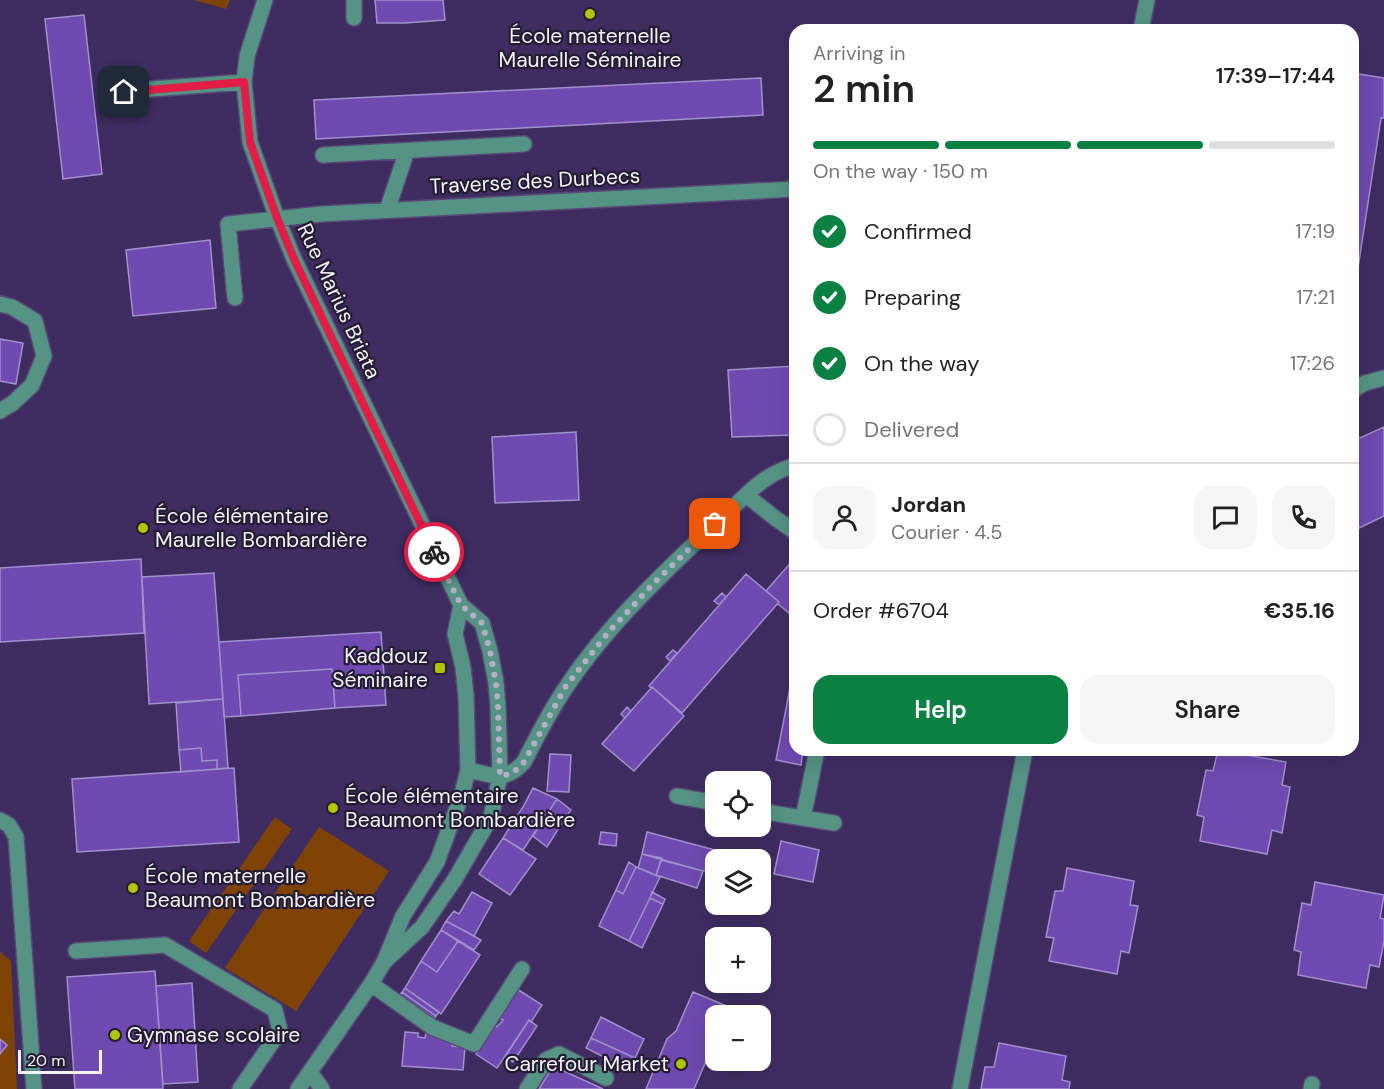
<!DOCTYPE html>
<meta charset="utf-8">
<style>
:root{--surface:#fff;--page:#f6f6f6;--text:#222;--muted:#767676;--line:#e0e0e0;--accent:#0b8043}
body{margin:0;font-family:"DM Sans",sans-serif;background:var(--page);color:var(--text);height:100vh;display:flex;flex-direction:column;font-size:22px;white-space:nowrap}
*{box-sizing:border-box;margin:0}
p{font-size:20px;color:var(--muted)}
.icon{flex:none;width:33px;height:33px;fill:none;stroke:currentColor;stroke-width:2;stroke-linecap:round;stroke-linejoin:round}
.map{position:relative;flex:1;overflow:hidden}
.details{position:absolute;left:789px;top:24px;width:570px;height:732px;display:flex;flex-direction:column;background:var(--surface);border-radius:18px;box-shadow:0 6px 24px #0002}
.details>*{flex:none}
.fabs{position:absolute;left:705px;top:771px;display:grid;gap:12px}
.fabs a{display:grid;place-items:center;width:66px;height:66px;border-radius:12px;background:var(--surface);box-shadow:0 6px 24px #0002;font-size:30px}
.scale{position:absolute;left:18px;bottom:15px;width:84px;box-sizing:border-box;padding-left:6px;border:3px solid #f4f3fa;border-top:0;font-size:16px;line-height:21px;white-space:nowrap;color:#f4f3fa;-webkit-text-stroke:4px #231c33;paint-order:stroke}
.pin{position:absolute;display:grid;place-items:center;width:51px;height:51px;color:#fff;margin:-26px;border-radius:12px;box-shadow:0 3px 9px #0006}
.courier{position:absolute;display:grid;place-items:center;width:60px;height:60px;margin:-30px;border:4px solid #e11d48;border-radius:50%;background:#fff;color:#222;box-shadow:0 2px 8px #0007}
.summary em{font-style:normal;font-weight:600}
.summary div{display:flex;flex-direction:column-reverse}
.summary{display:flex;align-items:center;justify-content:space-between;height:102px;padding:0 24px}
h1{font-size:39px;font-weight:600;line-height:45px}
.bar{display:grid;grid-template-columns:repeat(4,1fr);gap:9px 6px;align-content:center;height:72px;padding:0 24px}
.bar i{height:8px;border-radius:4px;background:var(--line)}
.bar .active{background:var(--accent)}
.bar p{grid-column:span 4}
.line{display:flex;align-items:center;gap:15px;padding:0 24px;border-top:2px solid var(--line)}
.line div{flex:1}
.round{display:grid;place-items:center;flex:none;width:63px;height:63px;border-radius:18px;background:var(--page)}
ol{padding:0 24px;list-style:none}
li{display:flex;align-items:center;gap:18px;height:66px}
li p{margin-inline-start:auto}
li .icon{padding:6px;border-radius:50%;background:var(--accent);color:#fff;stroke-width:4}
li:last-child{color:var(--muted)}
li i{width:33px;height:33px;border:3px solid var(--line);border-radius:50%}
.primary-button{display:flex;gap:12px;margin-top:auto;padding:12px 24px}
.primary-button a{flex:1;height:69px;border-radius:18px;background:var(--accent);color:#fff;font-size:24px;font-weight:600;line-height:69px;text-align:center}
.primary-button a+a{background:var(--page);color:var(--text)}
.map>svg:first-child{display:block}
.green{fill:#804306}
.building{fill:#6f4ab0;stroke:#a290cd;stroke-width:1.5}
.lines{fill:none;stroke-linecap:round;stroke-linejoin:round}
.minor-casing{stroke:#584977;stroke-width:18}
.minor{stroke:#559485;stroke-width:15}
.done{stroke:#b5aec5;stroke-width:6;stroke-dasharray:0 10.8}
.route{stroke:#e11d48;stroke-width:8}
.poi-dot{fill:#b0c500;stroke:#231c33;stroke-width:2}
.labels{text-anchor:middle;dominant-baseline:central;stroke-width:4.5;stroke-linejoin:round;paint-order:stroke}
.poi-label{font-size:21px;fill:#f4f3fa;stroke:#231c33;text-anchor:start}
.street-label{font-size:21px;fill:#f4f3fa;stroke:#231c33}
</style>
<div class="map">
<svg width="1384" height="1089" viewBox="0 0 1384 1089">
<rect width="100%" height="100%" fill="#3f2d62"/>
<path class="green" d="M 194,0 L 230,0 L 226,9 Z
M 275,817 L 292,829 L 206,953 L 189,941 Z
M 319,827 L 389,871 L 296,1011 L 225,968 Z
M 0,952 L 11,961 L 17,1089 L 0,1089 Z"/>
<path class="building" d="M 375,0 L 443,0 L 445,20 L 405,23 L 377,23 Z
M 84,15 L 102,174 L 63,179 L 45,19 Z
M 1353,73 L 1384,78 L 1384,118 L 1381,118 L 1353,301 Z
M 761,78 L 763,115 L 316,139 L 314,100 Z
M 210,240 L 216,308 L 133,316 L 126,250 Z
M 0,339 L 23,343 L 16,384 L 0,381 Z
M 795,366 L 795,435 L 732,437 L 728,370 Z
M 1384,427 L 1384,516 L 1353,531 L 1353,441 Z
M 576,432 L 579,500 L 495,503 L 492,437 Z
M 141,559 L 144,633 L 0,642 L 0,568 Z
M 793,560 L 795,562 L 795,618 L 778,604 L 779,602 L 766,591 Z
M 214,573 L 223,699 L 149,704 L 142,577 Z
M 746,574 L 779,602 L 682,713 L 652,687 L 651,688 L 649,686 Z
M 722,593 L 726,597 L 719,605 L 714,601 Z
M 381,632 L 386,705 L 335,708 L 332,669 L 238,675 L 241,716 L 224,717 L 219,642 Z
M 673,650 L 677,653 L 670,661 L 666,657 Z
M 795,662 L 795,750 L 803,750 L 801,765 L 776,760 Z
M 332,669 L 335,708 L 241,716 L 238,675 Z
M 652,687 L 684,716 L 634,771 L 602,744 Z
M 223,699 L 228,768 L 217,769 L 217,760 L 202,761 L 201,748 L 179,750 L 176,703 Z
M 627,707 L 631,711 L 625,718 L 621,714 Z
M 201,748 L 202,761 L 217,760 L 217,769 L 181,772 L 179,750 Z
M 1218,750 L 1286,762 L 1282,785 L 1290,787 L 1282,833 L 1272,830 L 1267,854 L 1200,841 L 1204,817 L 1197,815 L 1206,770 L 1213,771 Z
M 550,754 L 571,755 L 569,792 L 547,791 Z
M 234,768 L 239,842 L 77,852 L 72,779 Z
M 533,788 L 557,799 L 523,850 L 503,838 L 523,807 Z
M 557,799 L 571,810 L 559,828 L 545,817 Z
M 545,817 L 559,828 L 547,847 L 533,836 Z
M 601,832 L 617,834 L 616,846 L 599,844 Z
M 647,832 L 719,851 L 717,860 L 716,860 L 715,868 L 703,871 L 642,854 Z
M 503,838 L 536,859 L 510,895 L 479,874 Z
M 781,841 L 819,850 L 813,882 L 774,874 Z
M 642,854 L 662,858 L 656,875 L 638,868 Z
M 661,860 L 703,871 L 697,888 L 656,875 Z
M 629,862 L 636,867 L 623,894 L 616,890 Z
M 636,867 L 660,877 L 629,941 L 599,926 L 616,890 L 623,894 Z
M 1067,868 L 1134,881 L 1130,905 L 1138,906 L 1129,953 L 1121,951 L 1117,974 L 1049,961 L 1054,938 L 1046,937 L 1055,891 L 1063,891 Z
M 1315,882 L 1384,895 L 1380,918 L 1384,919 L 1384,941 L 1379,967 L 1370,965 L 1366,988 L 1298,975 L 1301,952 L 1294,950 L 1302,903 L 1311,905 Z
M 472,892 L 492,903 L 474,936 L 446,921 L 454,911 L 459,914 Z
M 652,892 L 665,899 L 663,904 L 650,898 Z
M 650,898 L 663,904 L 642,948 L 629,941 Z
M 446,921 L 481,940 L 474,950 L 441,930 Z
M 441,930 L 458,941 L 437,972 L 421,961 Z
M 458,941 L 480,955 L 441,1014 L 405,988 L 421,961 L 437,972 Z
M 155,971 L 163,1089 L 75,1089 L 67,977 Z
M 192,983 L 198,1082 L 163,1084 L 156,986 Z
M 405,988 L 439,1012 L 436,1016 L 402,992 Z
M 517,989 L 542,1005 L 531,1022 L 529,1020 L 497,1068 L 476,1054 L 495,1025 L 497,1027 L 503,1020 L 498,1017 Z
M 402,992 L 436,1016 L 434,1018 L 400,995 Z
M 693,992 L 729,1007 L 725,1016 L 716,1016 L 716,1038 L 694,1089 L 646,1089 L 667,1039 L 676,1031 Z
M 601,1017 L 644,1039 L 635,1058 L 591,1038 Z
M 529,1020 L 537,1026 L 513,1062 L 505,1057 Z
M 405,1032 L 418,1033 L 418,1037 L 425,1038 L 426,1033 L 440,1034 L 440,1039 L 453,1040 L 452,1046 L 465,1047 L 463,1070 L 402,1066 Z
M 591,1038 L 635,1058 L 629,1070 L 586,1048 Z
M 0,1039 L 7,1045 L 0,1054 Z
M 999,1043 L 1066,1056 L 1062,1080 L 1070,1082 L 1069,1089 L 981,1089 L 985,1067 L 994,1067 Z
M 553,1066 L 603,1089 L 539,1089 Z"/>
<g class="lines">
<g class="minor-casing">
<path id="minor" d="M 265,0 L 247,56 L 244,82 L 250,142 L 277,218 L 294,259 L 461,605 L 482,623 L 490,651 L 496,683 L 498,706 L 500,776 L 491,817 L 455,879 L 422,927 L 384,962
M 354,18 L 354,0
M 1141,30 L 1147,0
M 124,91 L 244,82
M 323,155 L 524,144
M 387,210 L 407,151
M 235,298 L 228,224 L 321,214 L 795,189
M 0,304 L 12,307 L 35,321 L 44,356 L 32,385 L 13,403 L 0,411
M 1353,390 L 1365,383 L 1384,378
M 746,495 L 775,518 L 795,532
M 468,770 C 493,775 505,783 524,762 C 537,737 550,710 567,686 C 615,614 684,554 746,495 C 762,480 774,472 795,465
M 677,796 L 716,803
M 760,811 L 834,823
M 803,818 L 817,750
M 0,820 L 9,825 L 16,837 L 34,1089
M 76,951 L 165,945 L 275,1010 L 280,1031 L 240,1089
M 371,984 L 432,1027 L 474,1044 L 522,969
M 310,1072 L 322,1089
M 298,1089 L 371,984 L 384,962 L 403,916 L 437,862 L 462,794 L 468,770 L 466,696 L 463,667 L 455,634 L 461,605
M 527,1089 L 546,1060 L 559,1054 L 606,1078
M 960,1089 L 1025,750
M 1311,1089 L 1312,1084"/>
</g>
<use href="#minor" class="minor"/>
</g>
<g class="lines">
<path class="done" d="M 434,552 L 461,605 L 482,623 L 490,651 L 496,683 L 498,706 L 500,776 C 511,775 517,770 524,762 L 566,686 L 607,634 L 653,584 L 715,524"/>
<path class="route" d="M 124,92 L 244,82 L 250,142 L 277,218 L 294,259 L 434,552"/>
</g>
<g class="poi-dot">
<circle cx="590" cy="14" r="6"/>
<circle cx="143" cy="528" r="6"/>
<rect x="434" y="662" width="12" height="12" rx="3"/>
<circle cx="333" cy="808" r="6"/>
<circle cx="133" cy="888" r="6"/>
<circle cx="115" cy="1035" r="6"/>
<circle cx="681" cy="1064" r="6"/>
</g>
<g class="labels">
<g class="poi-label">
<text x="590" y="36" text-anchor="middle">École maternelle<tspan x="590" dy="24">Maurelle Séminaire</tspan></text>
<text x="155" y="516">École élémentaire<tspan x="155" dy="24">Maurelle Bombardière</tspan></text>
<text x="428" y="656" text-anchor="end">Kaddouz<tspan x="428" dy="24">Séminaire</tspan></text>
<text x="345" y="796">École élémentaire<tspan x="345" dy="24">Beaumont Bombardière</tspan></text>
<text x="145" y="876">École maternelle<tspan x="145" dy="24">Beaumont Bombardière</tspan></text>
<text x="127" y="1035">Gymnase scolaire</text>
<text x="669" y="1064" text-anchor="end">Carrefour Market</text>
</g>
<g class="street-label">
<text transform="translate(535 181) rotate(-3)">Traverse des Durbecs</text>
<text transform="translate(339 301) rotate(65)">Rue Marius Briata</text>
</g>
</g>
</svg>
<div class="fabs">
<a><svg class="icon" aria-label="locate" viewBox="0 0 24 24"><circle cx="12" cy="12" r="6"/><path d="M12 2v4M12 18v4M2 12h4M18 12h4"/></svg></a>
<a><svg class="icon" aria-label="layers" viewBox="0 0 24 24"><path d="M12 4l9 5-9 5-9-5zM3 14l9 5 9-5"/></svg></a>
<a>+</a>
<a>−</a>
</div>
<div class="scale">20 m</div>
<div class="pin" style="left:715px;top:524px;background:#ea580c"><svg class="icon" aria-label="bag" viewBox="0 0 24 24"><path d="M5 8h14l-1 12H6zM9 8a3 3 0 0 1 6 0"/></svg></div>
<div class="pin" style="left:124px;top:92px;background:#1f2937"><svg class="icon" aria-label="home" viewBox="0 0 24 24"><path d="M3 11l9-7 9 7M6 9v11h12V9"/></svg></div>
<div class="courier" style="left:434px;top:552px"><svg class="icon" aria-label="bike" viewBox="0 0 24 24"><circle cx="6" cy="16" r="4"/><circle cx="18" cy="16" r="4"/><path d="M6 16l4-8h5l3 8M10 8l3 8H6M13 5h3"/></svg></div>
<section class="details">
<div class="summary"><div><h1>2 min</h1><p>Arriving in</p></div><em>17:39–17:44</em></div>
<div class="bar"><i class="active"></i><i class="active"></i><i class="active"></i><i></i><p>On the way · 150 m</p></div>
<ol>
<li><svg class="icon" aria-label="check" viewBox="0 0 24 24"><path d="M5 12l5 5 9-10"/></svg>Confirmed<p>17:19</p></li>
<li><svg class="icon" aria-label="check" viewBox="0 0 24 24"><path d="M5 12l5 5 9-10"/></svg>Preparing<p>17:21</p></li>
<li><svg class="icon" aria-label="check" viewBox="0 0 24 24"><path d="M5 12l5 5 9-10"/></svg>On the way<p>17:26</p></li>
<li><i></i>Delivered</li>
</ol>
<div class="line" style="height:108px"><a class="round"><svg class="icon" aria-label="person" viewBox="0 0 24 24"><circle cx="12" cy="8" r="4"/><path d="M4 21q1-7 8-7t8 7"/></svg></a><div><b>Jordan</b><p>Courier · 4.5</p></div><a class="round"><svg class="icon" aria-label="chat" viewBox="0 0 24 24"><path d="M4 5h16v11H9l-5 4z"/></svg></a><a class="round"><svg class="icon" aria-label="phone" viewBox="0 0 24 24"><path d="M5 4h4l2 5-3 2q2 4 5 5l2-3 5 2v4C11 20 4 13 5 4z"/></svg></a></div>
<div class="line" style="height:78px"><div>Order #6704</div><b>€35.16</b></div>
<div class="primary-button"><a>Help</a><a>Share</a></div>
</section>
</div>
